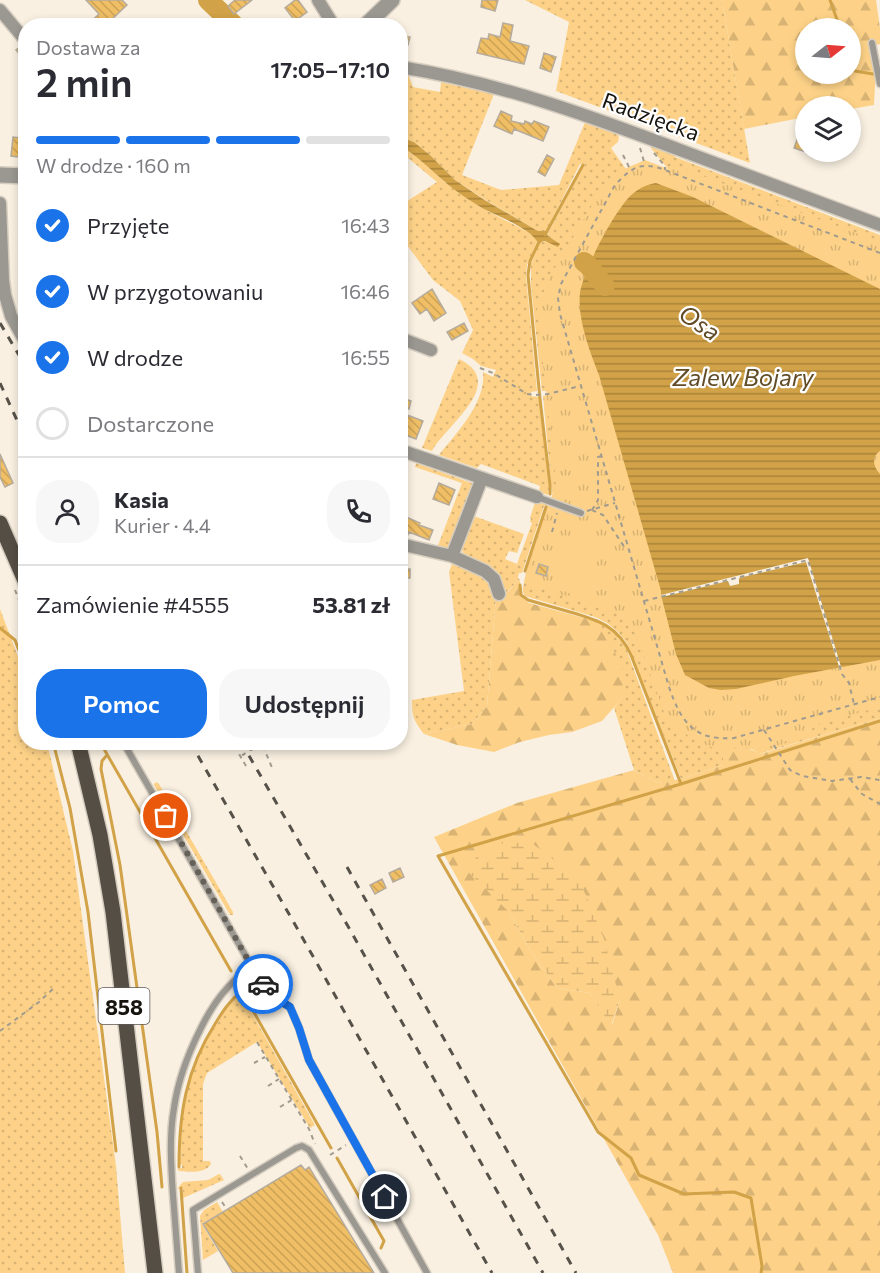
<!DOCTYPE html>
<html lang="pl">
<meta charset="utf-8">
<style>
:root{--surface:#fff;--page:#f7f7f7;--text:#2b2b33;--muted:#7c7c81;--line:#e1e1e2;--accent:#1a73e8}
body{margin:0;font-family:Commissioner,sans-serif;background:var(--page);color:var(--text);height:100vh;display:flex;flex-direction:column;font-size:22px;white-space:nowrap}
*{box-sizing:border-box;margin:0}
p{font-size:20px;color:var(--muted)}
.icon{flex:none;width:33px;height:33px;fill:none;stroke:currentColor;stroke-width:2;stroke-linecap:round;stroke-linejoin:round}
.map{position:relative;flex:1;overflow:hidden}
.drawer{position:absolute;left:18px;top:18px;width:390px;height:732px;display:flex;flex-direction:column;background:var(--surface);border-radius:24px;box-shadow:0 3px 9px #0003}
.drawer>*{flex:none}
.needle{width:39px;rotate:73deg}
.controls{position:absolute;left:795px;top:18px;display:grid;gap:12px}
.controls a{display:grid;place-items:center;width:66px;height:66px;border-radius:50%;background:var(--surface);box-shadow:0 3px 9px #0003;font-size:30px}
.pin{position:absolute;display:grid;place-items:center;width:51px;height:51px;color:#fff;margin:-26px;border:3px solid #fff;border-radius:50%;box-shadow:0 2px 6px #0007}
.courier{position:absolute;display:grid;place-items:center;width:60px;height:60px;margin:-30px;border:4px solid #1a73e8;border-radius:50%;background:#fff;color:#222;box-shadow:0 2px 8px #0007}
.overview em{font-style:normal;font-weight:600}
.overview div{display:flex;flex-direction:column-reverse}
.overview{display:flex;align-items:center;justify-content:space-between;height:102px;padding:0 18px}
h1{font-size:39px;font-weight:600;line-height:45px}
.bar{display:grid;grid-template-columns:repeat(4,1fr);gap:9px 6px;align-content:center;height:72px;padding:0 18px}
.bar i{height:8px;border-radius:4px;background:var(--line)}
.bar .on{background:var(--accent)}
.bar p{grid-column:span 4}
.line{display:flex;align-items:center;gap:15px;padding:0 18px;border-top:2px solid var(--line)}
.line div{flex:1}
.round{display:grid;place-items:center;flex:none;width:63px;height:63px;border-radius:24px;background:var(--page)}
ol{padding:0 18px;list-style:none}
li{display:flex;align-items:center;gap:18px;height:66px}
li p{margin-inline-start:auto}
li .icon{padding:6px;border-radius:50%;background:var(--accent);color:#fff;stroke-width:4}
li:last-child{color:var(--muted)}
li i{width:33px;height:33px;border:3px solid var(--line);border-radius:50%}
.action{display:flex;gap:12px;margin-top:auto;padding:12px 18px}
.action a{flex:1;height:69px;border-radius:24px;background:var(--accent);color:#fff;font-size:24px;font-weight:600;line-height:69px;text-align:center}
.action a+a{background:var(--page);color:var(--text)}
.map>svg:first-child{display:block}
.grass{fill:url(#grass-dots)}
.forest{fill:url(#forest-firs);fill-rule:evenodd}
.wetland{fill:url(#wetland-marsh)}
.park{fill:url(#park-tufts)}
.garden{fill:#fdd288}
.water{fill:url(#water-rules)}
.pier{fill:#f9f0e1}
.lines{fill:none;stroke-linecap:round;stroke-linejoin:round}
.stream{stroke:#d1a247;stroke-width:3}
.river{stroke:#d1a247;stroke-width:20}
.building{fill:url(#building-back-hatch);stroke:#b5ac9e;stroke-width:1.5}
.service-casing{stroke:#d5cdbf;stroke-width:9}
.minor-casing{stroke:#d5cdbf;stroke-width:15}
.tertiary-casing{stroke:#d5cdbf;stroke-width:18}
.primary-casing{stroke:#d5cdbf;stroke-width:18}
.path{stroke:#a19b8f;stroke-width:2;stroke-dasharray:4.5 4.5;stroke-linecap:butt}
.service{stroke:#9b9791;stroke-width:6}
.minor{stroke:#9b9791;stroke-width:12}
.tertiary{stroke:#9b9791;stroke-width:15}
.primary{stroke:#554e44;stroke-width:15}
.rail{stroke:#565149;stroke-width:3;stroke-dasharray:8 8;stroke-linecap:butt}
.done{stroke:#656058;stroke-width:6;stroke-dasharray:0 10.8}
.route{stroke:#1a73e8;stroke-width:8}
.labels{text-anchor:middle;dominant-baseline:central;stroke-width:4.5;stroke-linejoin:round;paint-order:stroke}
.shield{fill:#fefefe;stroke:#5c5a56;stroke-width:1.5}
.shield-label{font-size:21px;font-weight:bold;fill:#16130e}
.street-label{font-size:22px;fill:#16130e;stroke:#fefefe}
.water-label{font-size:24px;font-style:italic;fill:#614c27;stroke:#fefefe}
</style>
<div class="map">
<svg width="880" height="1273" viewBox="0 0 880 1273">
<defs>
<pattern id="grass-dots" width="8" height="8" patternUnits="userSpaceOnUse" patternTransform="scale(1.5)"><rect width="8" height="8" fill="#fdd288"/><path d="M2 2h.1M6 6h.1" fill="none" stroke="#d8b374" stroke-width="1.8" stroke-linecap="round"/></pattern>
<pattern id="forest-firs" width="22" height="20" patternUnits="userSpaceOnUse" patternTransform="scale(1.5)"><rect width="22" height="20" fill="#fdd288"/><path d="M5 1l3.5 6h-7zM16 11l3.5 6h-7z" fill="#d8b374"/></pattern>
<pattern id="wetland-marsh" width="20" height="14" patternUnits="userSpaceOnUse" patternTransform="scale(1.5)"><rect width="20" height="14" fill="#fdd288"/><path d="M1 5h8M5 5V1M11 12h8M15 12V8" fill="none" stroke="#d8b374"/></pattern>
<pattern id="park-tufts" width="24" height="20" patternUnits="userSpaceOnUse" patternTransform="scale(1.5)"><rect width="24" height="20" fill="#fdd288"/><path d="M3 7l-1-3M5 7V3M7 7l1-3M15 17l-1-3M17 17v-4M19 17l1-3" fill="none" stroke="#d8b374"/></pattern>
<pattern id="water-rules" width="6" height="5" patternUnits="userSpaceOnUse" patternTransform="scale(1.5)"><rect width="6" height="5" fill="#d1a247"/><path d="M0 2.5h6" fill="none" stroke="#a9833a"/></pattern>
<pattern id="building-back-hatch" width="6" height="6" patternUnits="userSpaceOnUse" patternTransform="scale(1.5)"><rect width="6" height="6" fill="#efbe65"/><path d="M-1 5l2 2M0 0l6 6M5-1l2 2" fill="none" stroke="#cca256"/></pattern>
</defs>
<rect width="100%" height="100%" fill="#f9f0e1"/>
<path class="grass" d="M 525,0 L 722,0 L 750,163 L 556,91 L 569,22 Z
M 400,73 L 408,74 L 413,87 L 440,92 L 441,82 L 494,94 L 462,175 L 501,190 L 559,185 L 586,120 L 614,130 L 619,137 L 618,142 L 611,148 L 626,169 L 599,455 L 552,493 L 543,396 L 547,395 L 547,391 L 542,391 L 531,285 L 531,264 L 539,244 L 543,241 L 559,244 L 548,236 L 548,233 L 585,164 L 580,164 L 546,231 L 539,231 L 536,230 L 484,199 L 455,180 L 431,156 L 414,142 L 401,137 Z
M 652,144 L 672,152 L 675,157 L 880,235 L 880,250 L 668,169 L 651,148 Z
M 401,146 L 417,157 L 446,183 L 480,207 L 526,231 L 538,240 L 527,265 L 526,276 L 537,391 L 531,392 L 531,396 L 539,397 L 549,488 L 548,495 L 539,492 L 540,486 L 535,484 L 481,464 L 477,468 L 439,455 C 457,432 486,403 483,372 L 493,377 L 496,370 L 481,366 L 473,359 L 462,353 L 473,330 L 460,301 L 433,280 L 401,237 L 401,205 L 437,182 L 408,158 L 401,163 Z
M 459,359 C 509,383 446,425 432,451 L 422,448 Z
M 416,463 L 474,484 L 451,546 L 447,551 L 437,548 L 462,483 L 415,467 Z
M 535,502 L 541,502 L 549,504 L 555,538 L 763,731 L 775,749 L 776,748 L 769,733 L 805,720 L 880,699 L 880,718 L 759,754 L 752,749 L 723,755 L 723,765 L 681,779 L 627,643 L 618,632 L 607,623 L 595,617 L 525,596 L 523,592 L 523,588 L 526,572 L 547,507 L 544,506 L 522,573 L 519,573 L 518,578 L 520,580 L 517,581 L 512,587 L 502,596 L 501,590 C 488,579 459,561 461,541 C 461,533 468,523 471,515 L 524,534 L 517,553 L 509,551 L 505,559 L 517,564 L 532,523 L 530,522 L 531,519 L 530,518 Z
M 453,561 L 490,578 L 496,597 L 487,706 L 472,724 L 424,734 C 414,721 412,717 412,700 L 464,691 L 449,572 Z
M 0,609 L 25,675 L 26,742 L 47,743 L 73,851 L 116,1166 L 125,1273 L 0,1273 Z
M 595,621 C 609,627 617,635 626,648 L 675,781 L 658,783 L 634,770 L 614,708 L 623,696 Z
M 156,782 L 159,784 L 233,912 L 233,915 L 230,915 L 154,785 L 154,784 Z
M 241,994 L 315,1125 L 310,1128 L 257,1042 L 207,1073 L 203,1084 L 203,1161 L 210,1161 L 211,1164 C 205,1174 189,1172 179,1171 L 177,1169 L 182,1168 L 182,1165 L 180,1164 C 181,1152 180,1139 181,1127 C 185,1089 198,1050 220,1019 C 226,1009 232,1001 241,994 Z
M 219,1174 L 220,1174 L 224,1180 L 183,1198 L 183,1188 L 177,1189 L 183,1182 L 208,1180 Z
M 217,1202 L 223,1212 L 202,1224 L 218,1251 L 203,1260 L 200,1216 L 204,1210 Z"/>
<path class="forest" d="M 722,0 L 876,0 L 880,28 L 880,44 L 877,45 L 874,105 L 851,109 L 850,106 L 806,106 L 805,117 L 744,129 ZM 806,28 L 850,28 L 850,74 L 806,74 Z
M 520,580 L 520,596 L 529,603 L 595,621 L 611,644 L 622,668 L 623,697 L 602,721 L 572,732 L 549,735 L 520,742 L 494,752 L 457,745 L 424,734 L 472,724 L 487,706 L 496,597 C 506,595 512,588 517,581 Z
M 880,718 L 880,1273 L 673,1273 L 658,1235 L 434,837 L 517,803 L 634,770 L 658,783 L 681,779 L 723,765 L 723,755 L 726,752 C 739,748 748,746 760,754 ZM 509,912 L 620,1000 L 612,1025 L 590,993 L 557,988 L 530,950 Z"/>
<path class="wetland" d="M 505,842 L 533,844 L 579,879 L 604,939 L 620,1000 L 611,1026 L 590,993 L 557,988 L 530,950 L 509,912 L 463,867 L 480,855 Z"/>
<path class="park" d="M 645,160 L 668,169 L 672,167 L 687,170 L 880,242 L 880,707 L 814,725 L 809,736 L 780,745 L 752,749 L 744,747 L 716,749 L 696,741 L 667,721 L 630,617 L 526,584 L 530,567 L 556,482 L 537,308 L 550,276 L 606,182 L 622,170 Z"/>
<path class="garden" d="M 590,541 L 598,546 L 597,564 L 595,567 L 597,576 L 597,583 L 594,584 L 593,598 L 585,600 L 562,590 L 564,569 L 559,561 L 562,548 L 566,542 L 588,544 Z"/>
<path class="water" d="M 400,137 L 414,142 L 431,156 L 455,180 L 483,199 L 536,230 L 539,231 L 546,231 L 548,236 L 560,244 L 558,247 L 545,241 L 543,241 L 539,244 C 531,228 499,217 482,208 C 469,200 455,191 444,181 C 430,169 417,156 401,146 Z
M 656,183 L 693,197 L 880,289 L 880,451 C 871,457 873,467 880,474 L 880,660 L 794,676 L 736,689 L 721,690 L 709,688 L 685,675 L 676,654 L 661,595 L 661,591 L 599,375 C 590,352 577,318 580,293 C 583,271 617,204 635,192 C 641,187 649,184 656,183 Z"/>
<path class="pier" d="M 808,558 L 842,670 L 840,670 L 806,562 L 739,578 L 739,584 L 730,586 L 728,581 L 662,597 L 661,595 Z"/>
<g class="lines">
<path class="stream" d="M 830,0 L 840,28
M 850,57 L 855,71 L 873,74
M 545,235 L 583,165
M 539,242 L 530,261 L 528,275 L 540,399 L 550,485 L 550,494
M 525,571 L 546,507
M 520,585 L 521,595 L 528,600 C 542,604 556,608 570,612 C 598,620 618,626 631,655 L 681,784
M 0,628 L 15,640 L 26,669
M 53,742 L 70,808 L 88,912 L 116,1151
M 100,742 L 231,971
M 107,755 L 102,761 L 101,769 L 120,865 L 157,1132 L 162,1187
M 240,988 L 331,1148
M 337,1158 L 384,1241 L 381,1248
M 179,1167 C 179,1113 186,1070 215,1024 C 223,1011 230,1000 242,991
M 181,1188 L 187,1273
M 761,1273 L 762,1266 L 751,1198 L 734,1192 L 684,1194 L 639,1175 L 631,1158 L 598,1132 L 438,856 L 681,784 L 880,721"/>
<path class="river" d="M 208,0 L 235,26
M 584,262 L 588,265 L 605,286"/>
</g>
<path class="building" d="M 86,0 L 122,0 L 127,5 L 108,23 L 107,22 L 103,26 L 86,26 L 99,14 Z
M 235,0 L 252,0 L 234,14 L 228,6 Z
M 295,0 L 298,0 L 307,12 L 295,21 L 285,8 Z
M 482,0 L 498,0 L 495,11 L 481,7 Z
M 503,23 L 513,25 L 510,41 L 529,46 L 524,64 L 477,53 L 481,38 L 488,39 L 489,34 L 500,37 Z
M 400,35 L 410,37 L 408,45 L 400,44 Z
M 20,47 L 26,49 L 26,62 L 16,50 Z
M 544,53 L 556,57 L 551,72 L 540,68 Z
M 501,111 L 512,116 L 511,121 L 524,124 L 525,121 L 532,124 L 534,121 L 549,127 L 543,141 L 514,129 L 512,134 L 494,126 Z
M 805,119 L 806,119 L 806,152 L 794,148 Z
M 13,137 L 26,139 L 26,158 L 11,156 Z
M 547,155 L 554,159 L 545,176 L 538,172 Z
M 432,289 L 446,313 L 434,321 L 427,309 L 420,314 L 412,303 Z
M 464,323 L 468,331 L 452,340 L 447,332 Z
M 400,397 L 411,401 L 409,409 L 400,406 Z
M 407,415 L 423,421 L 416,439 L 400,433 Z
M 0,454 L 13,483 L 5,487 L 0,477 Z
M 439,483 L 455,490 L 449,505 L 433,499 Z
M 404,516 L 420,523 L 419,525 L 433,530 L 429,540 L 409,532 L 407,537 L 400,536 L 400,518 L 403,519 Z
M 539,564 L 548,567 L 546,576 L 536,573 Z
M 400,569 L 410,569 L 410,578 L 400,578 Z
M 400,868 L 404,877 L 393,882 L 389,873 Z
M 382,879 L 386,888 L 375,894 L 370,885 Z
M 301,1165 L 305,1170 L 309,1167 L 374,1273 L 233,1273 L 203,1224 Z"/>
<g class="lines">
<g class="service-casing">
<path id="service" d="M 872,43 L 880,84
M 537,497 L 581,513
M 123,742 L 252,967 L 271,995 L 290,1007 L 299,1028 L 309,1060 L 427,1273
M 179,1273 C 177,1247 175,1221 173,1195 C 171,1166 169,1137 174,1108 C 178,1080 188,1054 200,1030 C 212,1005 229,981 252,967
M 198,1273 L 193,1210 L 296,1148 L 302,1146 L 309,1150 L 385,1273"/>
</g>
<g class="minor-casing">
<path id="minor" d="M 318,0 L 334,26
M 0,10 L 26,41
M 400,67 C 501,83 593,117 688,153 C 752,177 816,201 880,225
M 0,203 L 3,280 L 5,295 L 11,316 L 26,343
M 400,338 L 431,350
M 400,450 L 537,497
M 400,544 L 452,556 L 485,571 L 494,579 L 499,594
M 452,556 L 482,478"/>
</g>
<g class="tertiary-casing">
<path id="tertiary" d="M 365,26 L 392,0
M 0,175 L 26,176"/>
</g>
<g class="primary-casing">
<path id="primary" d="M 0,523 L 26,583
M 78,742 L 100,835 L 113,912 L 155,1273"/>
</g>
<path class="path" d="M 640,148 L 645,165
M 654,153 L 665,166 L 665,170
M 623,155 L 631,171
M 880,253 L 665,170 C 641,161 632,167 615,185 L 561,284 L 558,298 L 560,314 L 669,687 C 681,722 694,741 734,738 L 880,697
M 480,368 L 493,373 L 527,394 L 535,395 L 548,394 L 580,386
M 592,510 L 598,500 L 598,457 L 602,456
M 592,510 L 603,515 L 625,548 L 627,548
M 587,511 L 615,503
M 552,532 L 557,513
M 15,590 L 26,618
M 644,601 L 808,560 L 842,674 L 849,683 L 854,704
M 764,730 L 790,770 L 802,776 L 832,781 L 861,777 L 880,780
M 263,746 L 273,770
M 246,766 L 239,754 L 242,753 L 243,755 L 250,749 L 251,750 L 254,749 L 250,742
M 850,779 L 862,794 L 880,804
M 0,1031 L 39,1002 L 55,987
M 257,1042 L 309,1129 L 315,1144
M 254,1063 L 265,1057
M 268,1086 L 279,1079
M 280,1107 L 292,1100
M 330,1155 L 346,1145
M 240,1156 L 248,1169
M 222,1202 L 226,1208"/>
<use href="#service" class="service"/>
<use href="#minor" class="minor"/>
<use href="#tertiary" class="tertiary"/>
<use href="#primary" class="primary"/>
<path class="rail" d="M 0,323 L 26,367
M 0,383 L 26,440
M 190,742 L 293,921 L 492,1273
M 241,742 L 349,928 L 543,1273
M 347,867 L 576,1273"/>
</g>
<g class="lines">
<path class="done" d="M 166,816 L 252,967 L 263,984"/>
<path class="route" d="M 263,984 L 271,995 L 290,1007 L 299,1028 L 309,1060 L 385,1197"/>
</g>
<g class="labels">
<rect class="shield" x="98.5" y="988" width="51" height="36" rx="4.5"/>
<g class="shield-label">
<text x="124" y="1006">858</text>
</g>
<g class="street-label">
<text transform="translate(651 116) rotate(20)">Radzięcka</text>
</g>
<g class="water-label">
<text transform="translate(700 322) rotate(34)">Osa</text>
<text x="743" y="376">Zalew Bojary</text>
</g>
</g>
</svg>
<div class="controls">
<a><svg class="needle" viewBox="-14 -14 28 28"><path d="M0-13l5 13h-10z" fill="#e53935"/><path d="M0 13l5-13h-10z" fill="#7c7c81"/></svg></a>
<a><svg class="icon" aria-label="layers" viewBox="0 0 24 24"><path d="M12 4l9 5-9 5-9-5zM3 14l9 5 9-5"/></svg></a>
</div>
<div class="pin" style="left:166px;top:816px;background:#ea580c"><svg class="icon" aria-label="bag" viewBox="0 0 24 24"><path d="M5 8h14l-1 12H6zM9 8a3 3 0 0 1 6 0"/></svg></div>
<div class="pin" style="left:385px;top:1197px;background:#1f2937"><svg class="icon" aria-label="home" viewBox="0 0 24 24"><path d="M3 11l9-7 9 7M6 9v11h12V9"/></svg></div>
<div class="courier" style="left:263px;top:984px"><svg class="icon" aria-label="car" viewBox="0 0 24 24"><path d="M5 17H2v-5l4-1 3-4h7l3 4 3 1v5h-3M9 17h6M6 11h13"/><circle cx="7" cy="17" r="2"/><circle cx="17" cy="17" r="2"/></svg></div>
<section class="drawer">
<div class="overview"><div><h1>2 min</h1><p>Dostawa za</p></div><em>17:05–17:10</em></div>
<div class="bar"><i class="on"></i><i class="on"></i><i class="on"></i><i></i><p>W drodze · 160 m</p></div>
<ol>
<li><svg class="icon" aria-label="check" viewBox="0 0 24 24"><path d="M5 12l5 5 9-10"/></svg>Przyjęte<p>16:43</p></li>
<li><svg class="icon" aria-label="check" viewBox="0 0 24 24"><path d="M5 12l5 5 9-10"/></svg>W przygotowaniu<p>16:46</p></li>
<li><svg class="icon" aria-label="check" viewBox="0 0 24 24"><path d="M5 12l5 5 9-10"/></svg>W drodze<p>16:55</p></li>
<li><i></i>Dostarczone</li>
</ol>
<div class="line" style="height:108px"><a class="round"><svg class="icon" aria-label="person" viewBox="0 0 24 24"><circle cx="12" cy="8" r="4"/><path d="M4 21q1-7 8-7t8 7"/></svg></a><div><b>Kasia</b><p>Kurier · 4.4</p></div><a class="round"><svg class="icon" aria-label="phone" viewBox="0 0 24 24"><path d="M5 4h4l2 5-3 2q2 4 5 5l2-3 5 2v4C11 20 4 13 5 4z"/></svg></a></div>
<div class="line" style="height:78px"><div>Zamówienie #4555</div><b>53.81 zł</b></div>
<div class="action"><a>Pomoc</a><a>Udostępnij</a></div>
</section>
</div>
